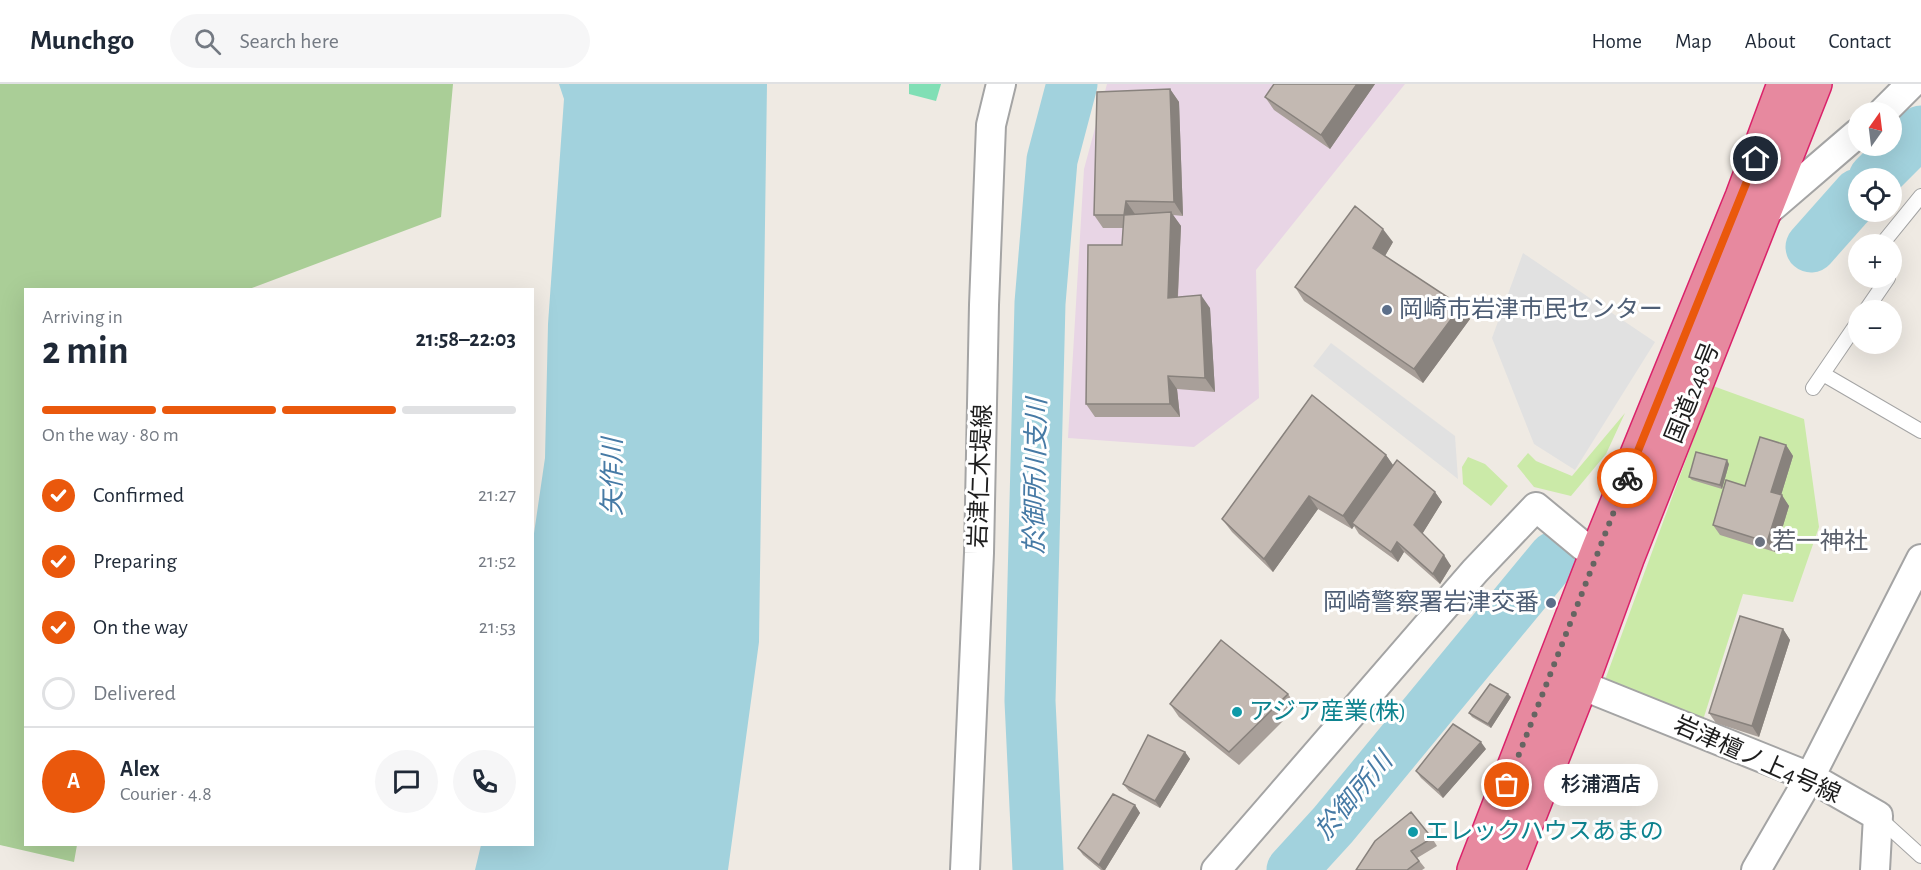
<!DOCTYPE html>
<meta charset="utf-8">
<style>
:root{--surface:#fff;--page:#f6f6f7;--text:#1f2937;--muted:#747a83;--line:#e0e1e3;--accent:#ea580c}
body{margin:0;font-family:"Alegreya Sans","Noto Sans JP",sans-serif;background:var(--page);color:var(--text);height:100vh;display:flex;flex-direction:column;font-size:22px;white-space:nowrap}
*{box-sizing:border-box;margin:0}
p{font-size:20px;color:var(--muted)}
.icon{flex:none;width:33px;height:33px;fill:none;stroke:currentColor;stroke-width:2;stroke-linecap:round;stroke-linejoin:round}
.map{position:relative;flex:1;overflow:hidden}
.side{position:absolute;left:24px;top:204px;width:510px;height:558px;display:flex;flex-direction:column;background:var(--surface);border-radius:0px;box-shadow:0 6px 24px #0002}
.side>*{flex:none}
.needle{width:39px;rotate:14deg}
.buttons{position:absolute;left:1848px;top:18px;display:grid;gap:12px}
.buttons a{display:grid;place-items:center;width:54px;height:54px;border-radius:50%;background:var(--surface);box-shadow:0 6px 24px #0002;font-size:30px}
.pin{position:absolute;display:grid;place-items:center;width:51px;height:51px;color:#fff;margin:-26px;border:3px solid #fff;border-radius:50%;box-shadow:0 2px 6px #0007}
.courier{position:absolute;display:grid;place-items:center;width:60px;height:60px;margin:-30px;border:4px solid #ea580c;border-radius:50%;background:#fff;color:#222;box-shadow:0 2px 8px #0007}
.bubble{position:absolute;height:42px;border-radius:21px;background:var(--surface);box-shadow:0 6px 24px #0002;font-size:20px;font-weight:600;line-height:42px;text-align:center}
.headline em{font-style:normal;font-weight:600}
.headline div{display:flex;flex-direction:column-reverse}
.headline{display:flex;align-items:center;justify-content:space-between;height:102px;padding:0 18px}
h1{font-size:39px;font-weight:600;line-height:45px}
.bar{display:grid;grid-template-columns:repeat(4,1fr);gap:9px 6px;align-content:center;height:72px;padding:0 18px}
.bar i{height:8px;border-radius:4px;background:var(--line)}
.bar .current{background:var(--accent)}
.bar p{grid-column:span 4}
.line{display:flex;align-items:center;gap:15px;padding:0 18px;border-top:2px solid var(--line)}
.line div{flex:1}
.round{display:grid;place-items:center;flex:none;width:63px;height:63px;border-radius:32px;background:var(--page)}
ol{padding:0 18px;list-style:none}
li{display:flex;align-items:center;gap:18px;height:66px}
li p{margin-inline-start:auto}
li .icon{padding:6px;border-radius:50%;background:var(--accent);color:#fff;stroke-width:4}
li:last-child{color:var(--muted)}
li i{width:33px;height:33px;border:3px solid var(--line);border-radius:50%}
header{display:flex;align-items:center;gap:36px;box-sizing:border-box;height:84px;padding:0 30px;background:var(--surface);border-bottom:2px solid var(--line)}
header strong{font-size:28px}
nav{display:flex;gap:33px;margin-inline-start:auto;font-size:21px}
.search{width:420px;height:54px;background:var(--page);display:flex;align-items:center;gap:15px;box-sizing:border-box;padding:0 21px;border-radius:33px;color:var(--muted);font-size:22px}
.map>svg:first-child{display:block}
.industrial{fill:#e8d5e5}
.grass{fill:#cbeaa8}
.forest{fill:#aace97}
.pitch{fill:#80dfb5}
.parking{fill:#e1e1e1}
.water{fill:#a2d2dd}
.lines{fill:none;stroke-linecap:round;stroke-linejoin:round}
.river{stroke:#a2d2dd;stroke-width:51}
.lane-casing{stroke:#a4a4a4;stroke-width:16}
.street-casing{stroke:#a4a4a4;stroke-width:32}
.highway-casing{stroke:#da226a;stroke-width:36}
.lane{stroke:#fff;stroke-width:14}
.street{stroke:#fff;stroke-width:28}
.highway{stroke:#e7899f;stroke-width:33}
.wall{fill:#a89f99}
.shaded-wall{fill:#88827d}
.building{fill:#c3b9b2;stroke:#88827d;stroke-width:1.5}
.done{stroke:#666562;stroke-width:6;stroke-dasharray:0 10.8}
.route{stroke:#ea580c;stroke-width:8}
.service-dot{fill:#5c6f8a;stroke:#fff;stroke-width:2}
.worship-dot{fill:#6b7280;stroke:#fff;stroke-width:2}
.culture-dot{fill:#0f9aa8;stroke:#fff;stroke-width:2}
.labels{text-anchor:middle;dominant-baseline:central;stroke-width:6;stroke-linejoin:round;paint-order:stroke}
.service-label{font-size:24px;fill:#4e5e75;stroke:#fff;text-anchor:start}
.street-label{font-size:24px;fill:#1d1d1d;stroke:#fff}
.worship-label{font-size:24px;fill:#5b616d;stroke:#fff;text-anchor:start}
.culture-label{font-size:24px;fill:#0d838f;stroke:#fff;text-anchor:start}
.water-label{font-size:26px;font-style:italic;fill:#467aa5;stroke:#fff}
</style>
<header>
<strong>Munchgo</strong>
<div class="search"><svg class="icon" aria-label="search" viewBox="0 0 24 24"><circle cx="10" cy="10" r="6"/><path d="M15 15l6 6"/></svg>Search here</div>
<nav><a>Home</a><a>Map</a><a>About</a><a>Contact</a></nav>
</header>
<div class="map">
<svg width="1921" height="786" viewBox="0 0 1921 786">
<rect width="100%" height="100%" fill="#efeae3"/>
<path class="industrial" d="M 1107,0 L 1405,0 L 1256,186 L 1259,314 L 1194,363 L 1068,354 L 1084,85 Z"/>
<path class="grass" d="M 1713,302 L 1804,335 L 1819,443 L 1793,518 L 1743,510 L 1703,636 L 1605,596 Z
M 1625,329 L 1606,370 L 1571,412 L 1534,403 L 1517,382 L 1528,369 L 1536,377 L 1572,392 Z
M 1468,373 L 1485,380 L 1508,402 L 1491,422 L 1463,400 L 1462,383 Z"/>
<path class="forest" d="M 0,0 L 453,0 L 441,133 L 249,205 L 26,206 L 26,760 L 77,761 L 74,778 L 0,761 Z"/>
<path class="pitch" d="M 909,0 L 941,0 L 936,17 L 909,10 Z"/>
<path class="parking" d="M 1523,169 L 1655,258 L 1575,386 L 1534,360 L 1492,254 Z
M 1331,259 L 1455,352 L 1458,395 L 1313,282 Z"/>
<path class="water" d="M 559,0 L 767,0 L 759,558 L 728,786 L 475,786 L 481,761 L 532,760 L 532,463 L 545,374 L 548,240 L 564,15 Z"/>
<g class="lines">
<path class="river" d="M 1874,94 L 1921,47
M 1811,163 L 1858,110
M 1038,786 L 1030,617 L 1040,219 L 1052,76 L 1072,0
M 1292,786 L 1333,741 L 1554,473"/>
<g class="lane-casing">
<path id="lane" d="M 1882,160 L 1921,112
M 1866,226 L 1888,194
M 1823,290 L 1921,347
M 1813,304 L 1858,238
M 1878,733 L 1921,772"/>
</g>
<g class="street-casing">
<path id="street" d="M 1883,28 L 1911,0
M 1766,128 L 1858,49
M 1581,601 L 1810,693 L 1878,732 L 1875,786
M 965,786 L 979,469 L 984,221 L 991,41 L 1001,0
M 1216,786 L 1475,487 L 1536,423 L 1583,462 L 1619,472
M 1756,786 L 1810,693 L 1921,475"/>
</g>
<g class="highway-casing">
<path id="highway" d="M 1474,786 L 1598,466 L 1742,113 L 1784,0
M 1508,786 L 1581,601 L 1627,475 L 1815,0"/>
</g>
<use href="#lane" class="lane"/>
<use href="#street" class="street"/>
<use href="#highway" class="highway"/>
</g>
<path class="wall" d="M 1274,0 L 1375,0 L 1330,65 L 1274,26 L 1265,13 Z
M 1170,5 L 1179,18 L 1183,132 L 1173,131 L 1181,142 L 1178,213 L 1210,224 L 1215,308 L 1177,305 L 1180,333 L 1095,333 L 1086,320 L 1122,161 L 1123,144 L 1103,144 L 1094,131 Z
M 1393,158 L 1385,172 L 1461,222 L 1470,235 L 1423,299 L 1304,217 L 1295,203 Z
M 1786,361 L 1793,372 L 1781,411 L 1789,422 L 1775,468 L 1720,451 L 1713,441 Z
M 1386,371 L 1393,381 L 1435,408 L 1442,418 L 1422,450 L 1451,482 L 1440,500 L 1404,468 L 1398,478 L 1359,450 L 1354,442 L 1352,445 L 1318,425 L 1273,488 L 1232,448 L 1222,435 Z
M 1729,380 L 1722,405 L 1692,396 L 1689,393 Z
M 1783,545 L 1790,556 L 1759,653 L 1716,639 L 1709,629 Z
M 1288,610 L 1297,623 L 1239,681 L 1179,633 L 1170,620 Z
M 1511,613 L 1491,644 L 1472,633 L 1469,629 Z
M 1486,665 L 1443,714 L 1421,694 L 1416,687 Z
M 1185,668 L 1190,675 L 1160,724 L 1129,707 L 1123,700 Z
M 1135,721 L 1140,729 L 1105,786 L 1101,786 L 1083,771 L 1078,764 Z
M 1432,754 L 1437,762 L 1417,774 L 1425,784 L 1422,786 L 1356,786 Z"/>
<path class="shaded-wall" d="M 1357,0 L 1375,0 L 1330,65 L 1321,51 Z
M 1170,5 L 1179,18 L 1183,132 L 1174,118 Z
M 1126,117 L 1135,130 L 1124,131 Z
M 1171,128 L 1181,142 L 1177,227 L 1168,214 Z
M 1383,145 L 1393,158 L 1382,177 L 1373,164 Z
M 1201,211 L 1210,224 L 1215,308 L 1205,294 Z
M 1461,222 L 1470,235 L 1423,299 L 1414,285 Z
M 1168,292 L 1177,305 L 1180,333 L 1170,320 Z
M 1786,361 L 1793,372 L 1779,418 L 1771,408 Z
M 1386,371 L 1395,384 L 1352,439 L 1354,442 L 1352,445 L 1343,432 Z
M 1727,376 L 1729,380 L 1722,405 L 1720,401 Z
M 1435,408 L 1442,418 L 1421,452 L 1414,441 Z
M 1782,411 L 1789,422 L 1775,468 L 1767,458 Z
M 1309,412 L 1318,425 L 1273,488 L 1264,475 Z
M 1397,458 L 1404,468 L 1398,478 L 1391,468 Z
M 1444,471 L 1451,482 L 1440,500 L 1433,490 Z
M 1783,545 L 1790,556 L 1759,653 L 1752,642 Z
M 1508,610 L 1511,613 L 1491,644 L 1488,640 Z
M 1481,658 L 1486,665 L 1443,714 L 1438,706 Z
M 1185,668 L 1190,675 L 1160,724 L 1155,717 Z
M 1135,721 L 1140,729 L 1105,786 L 1103,786 L 1099,781 Z"/>
<path class="building" d="M 1274,0 L 1357,0 L 1321,51 L 1265,13 Z
M 1170,5 L 1174,118 L 1126,117 L 1124,131 L 1094,131 L 1097,8 Z
M 1355,122 L 1383,145 L 1373,164 L 1461,222 L 1414,285 L 1295,203 Z
M 1171,128 L 1168,214 L 1201,211 L 1205,294 L 1168,292 L 1170,320 L 1086,320 L 1088,161 L 1122,161 L 1124,131 Z
M 1312,311 L 1386,371 L 1343,432 L 1309,412 L 1264,475 L 1222,435 Z
M 1760,353 L 1786,361 L 1771,408 L 1782,411 L 1767,458 L 1713,441 L 1726,396 L 1745,402 Z
M 1696,368 L 1727,376 L 1720,401 L 1689,393 Z
M 1397,376 L 1435,408 L 1414,441 L 1444,471 L 1433,490 L 1397,458 L 1391,468 L 1352,439 Z
M 1740,532 L 1783,545 L 1752,642 L 1709,629 Z
M 1221,556 L 1288,610 L 1229,668 L 1170,620 Z
M 1490,600 L 1508,610 L 1488,640 L 1469,629 Z
M 1453,640 L 1481,658 L 1438,706 L 1416,687 Z
M 1148,651 L 1185,668 L 1155,717 L 1123,700 Z
M 1113,710 L 1135,721 L 1099,781 L 1078,764 Z
M 1411,728 L 1432,754 L 1411,767 L 1419,777 L 1407,786 L 1356,786 L 1375,757 Z"/>
<g class="lines">
<path class="done" d="M 1507,701 L 1627,394"/>
<path class="route" d="M 1627,394 L 1756,75"/>
</g>
<g class="service-dot">
<circle cx="1387" cy="226" r="6"/>
<circle cx="1551" cy="519" r="6"/>
</g>
<circle class="worship-dot" cx="1760" cy="458" r="6"/>
<g class="culture-dot">
<circle cx="1237" cy="628" r="6"/>
<circle cx="1413" cy="748" r="6"/>
</g>
<g class="labels">
<g class="service-label">
<text x="1399" y="226">岡崎市岩津市民センター</text>
<text x="1539" y="519" text-anchor="end">岡崎警察署岩津交番</text>
</g>
<g class="street-label">
<text transform="translate(1693 309) rotate(-68)">国道248号</text>
<text transform="translate(981 392) rotate(-88)">岩津仁木堤線</text>
<text transform="translate(1757 676) rotate(24)">岩津檀ノ上4号線</text>
</g>
<g class="worship-label">
<text x="1772" y="458">若一神社</text>
</g>
<g class="culture-label">
<text x="1249" y="628">アジア産業(株)</text>
<text x="1425" y="748">エレックハウスあまの</text>
</g>
<g class="water-label">
<text transform="translate(1036 392) rotate(-89)">於御所川支川</text>
<text transform="translate(613 393) rotate(-90)">矢作川</text>
<text transform="translate(1354 712) rotate(-50)">於御所川</text>
</g>
</g>
</svg>
<div class="buttons">
<a><svg class="needle" viewBox="-14 -14 28 28"><path d="M0-13l5 13h-10z" fill="#e53935"/><path d="M0 13l5-13h-10z" fill="#747a83"/></svg></a>
<a><svg class="icon" aria-label="locate" viewBox="0 0 24 24"><circle cx="12" cy="12" r="6"/><path d="M12 2v4M12 18v4M2 12h4M18 12h4"/></svg></a>
<a>+</a>
<a>−</a>
</div>
<div class="pin" style="left:1507px;top:701px;background:#ea580c"><svg class="icon" aria-label="bag" viewBox="0 0 24 24"><path d="M5 8h14l-1 12H6zM9 8a3 3 0 0 1 6 0"/></svg></div>
<div class="pin" style="left:1756px;top:75px;background:#1f2937"><svg class="icon" aria-label="home" viewBox="0 0 24 24"><path d="M3 11l9-7 9 7M6 9v11h12V9"/></svg></div>
<div class="courier" style="left:1627px;top:394px"><svg class="icon" aria-label="bike" viewBox="0 0 24 24"><circle cx="6" cy="16" r="4"/><circle cx="18" cy="16" r="4"/><path d="M6 16l4-8h5l3 8M10 8l3 8H6M13 5h3"/></svg></div>
<div class="bubble" style="left:1544px;top:680px;width:114px">杉浦酒店</div>
<section class="side">
<div class="headline"><div><h1>2 min</h1><p>Arriving in</p></div><em>21:58–22:03</em></div>
<div class="bar"><i class="current"></i><i class="current"></i><i class="current"></i><i></i><p>On the way · 80 m</p></div>
<ol>
<li><svg class="icon" aria-label="check" viewBox="0 0 24 24"><path d="M5 12l5 5 9-10"/></svg>Confirmed<p>21:27</p></li>
<li><svg class="icon" aria-label="check" viewBox="0 0 24 24"><path d="M5 12l5 5 9-10"/></svg>Preparing<p>21:52</p></li>
<li><svg class="icon" aria-label="check" viewBox="0 0 24 24"><path d="M5 12l5 5 9-10"/></svg>On the way<p>21:53</p></li>
<li><i></i>Delivered</li>
</ol>
<div class="line" style="height:108px"><b class="round" style="background:var(--accent);color:#fff">A</b><div><b>Alex</b><p>Courier · 4.8</p></div><a class="round"><svg class="icon" aria-label="chat" viewBox="0 0 24 24"><path d="M4 5h16v11H9l-5 4z"/></svg></a><a class="round"><svg class="icon" aria-label="phone" viewBox="0 0 24 24"><path d="M5 4h4l2 5-3 2q2 4 5 5l2-3 5 2v4C11 20 4 13 5 4z"/></svg></a></div>
</section>
</div>
